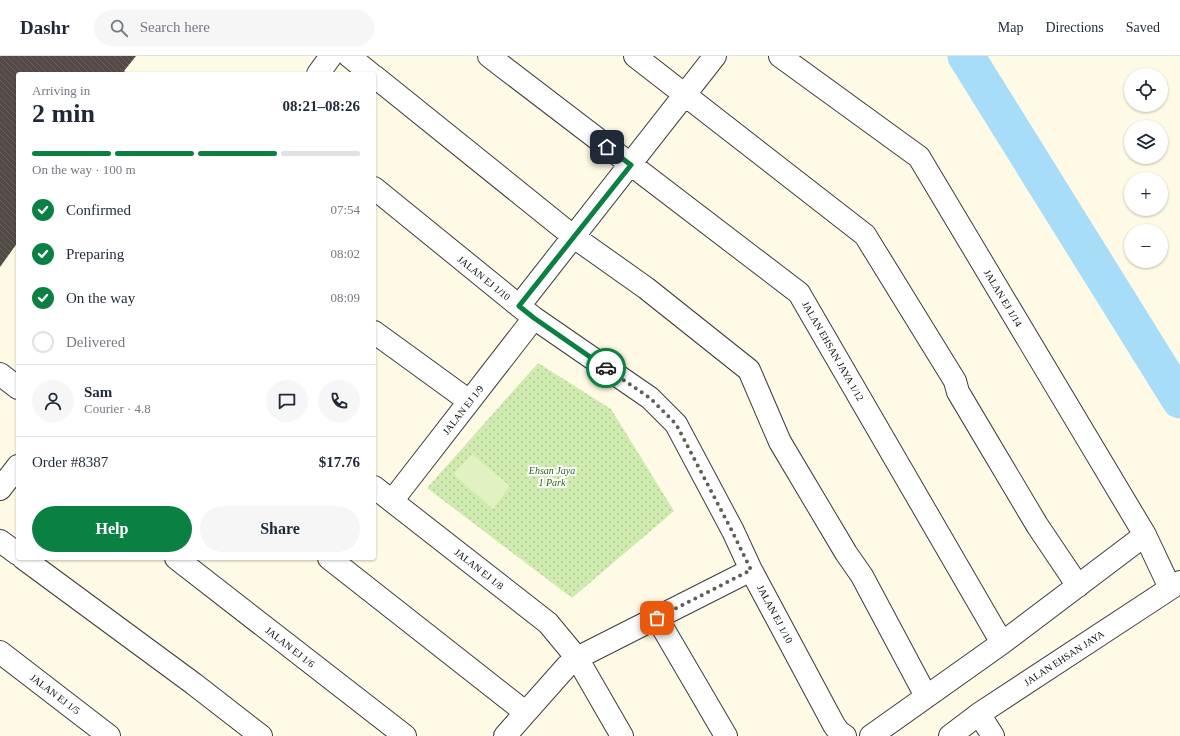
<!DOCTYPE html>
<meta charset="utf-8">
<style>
:root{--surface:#fff;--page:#f6f6f7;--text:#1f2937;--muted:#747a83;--line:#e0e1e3;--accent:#0b8043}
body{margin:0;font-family:Georgia,serif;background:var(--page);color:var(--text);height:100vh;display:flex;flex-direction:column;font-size:15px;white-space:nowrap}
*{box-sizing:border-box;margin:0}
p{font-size:13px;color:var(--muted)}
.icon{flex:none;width:22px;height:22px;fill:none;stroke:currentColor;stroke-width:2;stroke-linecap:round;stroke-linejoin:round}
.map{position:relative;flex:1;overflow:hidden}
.details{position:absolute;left:16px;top:16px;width:360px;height:488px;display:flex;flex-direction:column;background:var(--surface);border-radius:4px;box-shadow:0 1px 3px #0004}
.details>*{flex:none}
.controls{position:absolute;left:1124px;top:12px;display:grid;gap:8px}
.controls a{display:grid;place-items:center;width:44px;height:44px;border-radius:50%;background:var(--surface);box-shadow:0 1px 3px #0004;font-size:20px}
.pin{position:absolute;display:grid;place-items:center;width:34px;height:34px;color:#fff;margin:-17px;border-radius:8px;box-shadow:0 2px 6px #0006}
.courier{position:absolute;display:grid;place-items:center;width:40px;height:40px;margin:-20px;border:3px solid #0b8043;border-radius:50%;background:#fff;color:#222;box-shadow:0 1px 5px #0007}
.summary em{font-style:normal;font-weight:700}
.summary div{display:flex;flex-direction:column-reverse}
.summary{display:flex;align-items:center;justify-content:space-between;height:68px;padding:0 16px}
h1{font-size:26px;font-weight:700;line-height:30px}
.bar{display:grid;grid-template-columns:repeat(4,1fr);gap:6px 4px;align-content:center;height:48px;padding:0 16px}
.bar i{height:5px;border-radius:3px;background:var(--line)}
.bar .on{background:var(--accent)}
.bar p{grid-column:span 4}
.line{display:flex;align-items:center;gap:10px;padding:0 16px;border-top:1px solid var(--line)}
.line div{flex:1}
.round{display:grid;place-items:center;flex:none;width:42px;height:42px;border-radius:21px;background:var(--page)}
ol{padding:0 16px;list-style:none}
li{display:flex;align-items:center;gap:12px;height:44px}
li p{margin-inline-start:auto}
li .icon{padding:4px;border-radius:50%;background:var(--accent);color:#fff;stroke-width:4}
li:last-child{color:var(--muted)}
li i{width:22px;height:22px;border:2px solid var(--line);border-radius:50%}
.primary-button{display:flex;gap:8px;margin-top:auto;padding:8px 16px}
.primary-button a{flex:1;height:46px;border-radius:24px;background:var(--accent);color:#fff;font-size:16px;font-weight:700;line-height:46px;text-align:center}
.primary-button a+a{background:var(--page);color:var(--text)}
header{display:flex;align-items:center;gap:24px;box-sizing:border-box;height:56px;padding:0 20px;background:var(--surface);border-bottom:1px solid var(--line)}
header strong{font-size:19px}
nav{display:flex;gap:22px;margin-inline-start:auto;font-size:14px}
.search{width:280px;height:36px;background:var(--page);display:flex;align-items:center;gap:10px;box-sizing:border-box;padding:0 14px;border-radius:22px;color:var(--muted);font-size:15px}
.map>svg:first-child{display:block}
.park{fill:url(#park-dots)}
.pitch{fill:#e2f1c1}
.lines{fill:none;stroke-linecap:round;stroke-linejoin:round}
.river{stroke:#a8ddfa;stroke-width:37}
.building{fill:url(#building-back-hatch)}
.minor-casing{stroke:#3d3d3d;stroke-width:24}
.minor{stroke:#fff;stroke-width:22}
.done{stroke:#605e57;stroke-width:4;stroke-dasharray:0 7.2}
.route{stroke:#0b8043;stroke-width:5}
.labels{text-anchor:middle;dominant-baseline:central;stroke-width:4;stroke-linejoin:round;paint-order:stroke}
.street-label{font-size:10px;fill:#0a0a0a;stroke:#fff}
.park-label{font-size:10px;font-style:italic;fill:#296418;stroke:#fff}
</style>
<header>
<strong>Dashr</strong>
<div class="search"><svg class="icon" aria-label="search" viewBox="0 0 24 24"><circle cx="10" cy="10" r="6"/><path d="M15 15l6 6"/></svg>Search here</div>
<nav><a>Map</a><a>Directions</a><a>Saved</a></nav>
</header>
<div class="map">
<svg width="1180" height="680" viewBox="0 0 1180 680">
<defs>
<pattern id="park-dots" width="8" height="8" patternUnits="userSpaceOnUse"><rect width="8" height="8" fill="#cfebaf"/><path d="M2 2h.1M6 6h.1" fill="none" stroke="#b0c895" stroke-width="1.8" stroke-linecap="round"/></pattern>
<pattern id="building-back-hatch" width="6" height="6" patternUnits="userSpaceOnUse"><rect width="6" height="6" fill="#534a46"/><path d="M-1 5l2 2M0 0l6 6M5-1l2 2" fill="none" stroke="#67605c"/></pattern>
</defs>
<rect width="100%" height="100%" fill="#fffae6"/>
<path class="park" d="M 538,307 L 611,353 L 674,455 L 572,542 L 427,432 Z"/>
<path class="pitch" d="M 472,398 L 510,430 L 493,453 L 453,418 Z"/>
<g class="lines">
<path class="river" d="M 966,0 L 1180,344"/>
</g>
<path class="building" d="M 0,0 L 136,0 L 124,15 L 128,18 L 18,18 L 18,186 L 0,211 Z"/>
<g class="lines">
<g class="minor-casing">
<path id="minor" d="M 349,0 L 371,18
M 489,0 L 799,237 L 1002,587
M 635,0 L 865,179 L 955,325 L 958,336 L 1037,469 L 1078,530
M 780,0 L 919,101 L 1145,479 L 1170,532
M 318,18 L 331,0
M 374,20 L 574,181 L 646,232 L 749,314 L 780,386 L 846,497 L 862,520 L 926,640
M 374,132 L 534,262 L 650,342 L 676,368 L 733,475 L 751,514 L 834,669 L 839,676 L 845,680
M 519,250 L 715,0
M 374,276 L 469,345
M 0,318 L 18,332
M 374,431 L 548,567 L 577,602 L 622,680
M 0,433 L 18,410
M 392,445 L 534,262
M 0,485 L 18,498
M 23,502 L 194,628 L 261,680
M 176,502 L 405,680
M 329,502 L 525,656
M 657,562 L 726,680
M 0,596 L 109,680
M 979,658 L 993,680
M 505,680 L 567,610 L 577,602 L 751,514
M 871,680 L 1002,587 L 1145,479
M 950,680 L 979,658 L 1180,526"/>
</g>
<use href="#minor" class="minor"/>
</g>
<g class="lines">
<path class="done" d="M 606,312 L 650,342 L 676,368 L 732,475 L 751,514 L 657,562"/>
<path class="route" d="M 606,312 L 534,262 L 519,250 L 631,109 L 607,91"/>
</g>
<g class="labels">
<g class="street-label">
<text transform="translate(484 222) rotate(39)">JALAN EJ 1/10</text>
<text transform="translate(1003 242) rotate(59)">JALAN EJ 1/14</text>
<text transform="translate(833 295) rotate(60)">JALAN EHSAN JAYA 1/12</text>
<text transform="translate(463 354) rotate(-52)">JALAN EJ 1/9</text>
<text transform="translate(479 513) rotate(38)">JALAN EJ 1/8</text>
<text transform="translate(775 558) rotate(62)">JALAN EJ 1/10</text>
<text transform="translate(290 591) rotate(38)">JALAN EJ 1/6</text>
<text transform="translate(1064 602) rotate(-33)">JALAN EHSAN JAYA</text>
<text transform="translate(55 638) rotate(37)">JALAN EJ 1/5</text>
</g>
<g class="park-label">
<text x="552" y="414">Ehsan Jaya<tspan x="552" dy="12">1 Park</tspan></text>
</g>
</g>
</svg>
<div class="controls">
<a><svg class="icon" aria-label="locate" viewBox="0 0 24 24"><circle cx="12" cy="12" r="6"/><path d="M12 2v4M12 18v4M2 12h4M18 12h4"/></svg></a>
<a><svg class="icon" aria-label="layers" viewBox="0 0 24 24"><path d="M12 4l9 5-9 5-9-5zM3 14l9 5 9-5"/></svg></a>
<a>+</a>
<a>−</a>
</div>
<div class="pin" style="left:657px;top:562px;background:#ea580c"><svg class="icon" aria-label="bag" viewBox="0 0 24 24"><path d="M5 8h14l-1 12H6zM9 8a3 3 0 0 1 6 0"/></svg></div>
<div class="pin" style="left:607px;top:91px;background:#1f2937"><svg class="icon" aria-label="home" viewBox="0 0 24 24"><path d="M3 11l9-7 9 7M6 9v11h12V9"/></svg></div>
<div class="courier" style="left:606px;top:312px"><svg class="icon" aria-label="car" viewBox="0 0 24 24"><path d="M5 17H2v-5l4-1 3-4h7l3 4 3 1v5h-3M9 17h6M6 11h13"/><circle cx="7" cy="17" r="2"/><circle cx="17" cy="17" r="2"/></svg></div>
<section class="details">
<div class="summary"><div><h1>2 min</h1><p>Arriving in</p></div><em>08:21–08:26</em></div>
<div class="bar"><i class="on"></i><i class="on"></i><i class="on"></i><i></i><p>On the way · 100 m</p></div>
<ol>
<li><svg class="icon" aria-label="check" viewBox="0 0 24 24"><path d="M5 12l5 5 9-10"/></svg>Confirmed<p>07:54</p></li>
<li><svg class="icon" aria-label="check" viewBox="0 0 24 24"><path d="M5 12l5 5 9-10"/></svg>Preparing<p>08:02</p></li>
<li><svg class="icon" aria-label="check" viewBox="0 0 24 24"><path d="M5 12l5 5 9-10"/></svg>On the way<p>08:09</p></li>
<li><i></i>Delivered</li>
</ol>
<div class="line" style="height:72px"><a class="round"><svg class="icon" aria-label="person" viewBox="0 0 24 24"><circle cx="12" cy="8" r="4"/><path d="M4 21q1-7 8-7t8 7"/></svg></a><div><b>Sam</b><p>Courier · 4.8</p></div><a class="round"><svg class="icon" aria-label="chat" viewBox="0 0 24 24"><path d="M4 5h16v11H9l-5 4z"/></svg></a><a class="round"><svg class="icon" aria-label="phone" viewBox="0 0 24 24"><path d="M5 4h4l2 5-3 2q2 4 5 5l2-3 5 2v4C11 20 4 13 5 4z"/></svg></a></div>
<div class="line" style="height:52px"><div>Order #8387</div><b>$17.76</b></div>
<div class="primary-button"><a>Help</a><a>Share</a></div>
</section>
</div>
